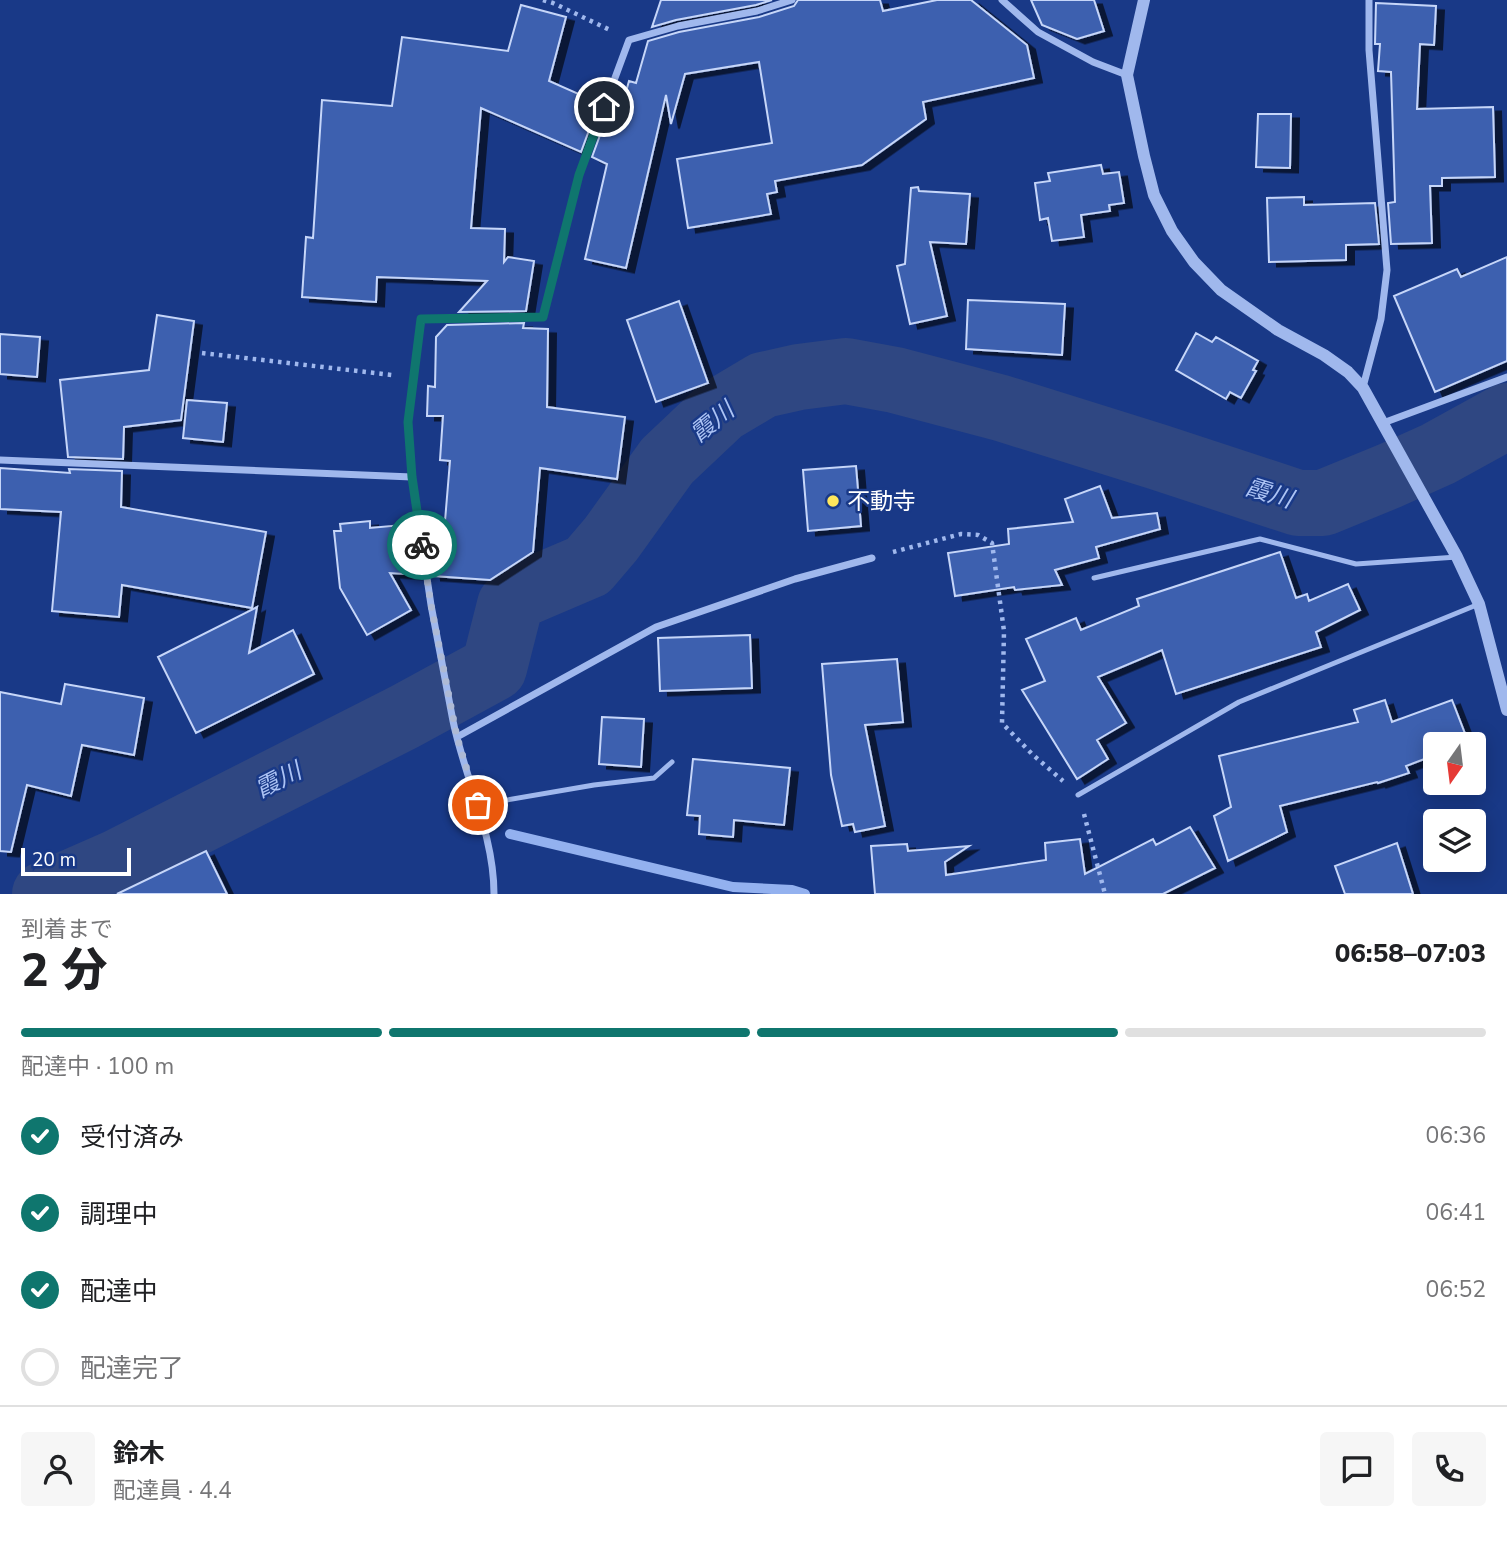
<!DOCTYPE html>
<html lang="ja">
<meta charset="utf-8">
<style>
:root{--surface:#fff;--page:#f6f6f6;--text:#202124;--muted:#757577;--line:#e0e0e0;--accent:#0f766e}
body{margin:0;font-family:"Nunito Sans","Noto Sans JP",sans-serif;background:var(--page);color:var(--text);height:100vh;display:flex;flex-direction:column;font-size:26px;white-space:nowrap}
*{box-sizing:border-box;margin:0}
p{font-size:23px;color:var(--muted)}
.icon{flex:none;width:38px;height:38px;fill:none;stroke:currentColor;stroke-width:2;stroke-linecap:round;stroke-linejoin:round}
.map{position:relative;height:894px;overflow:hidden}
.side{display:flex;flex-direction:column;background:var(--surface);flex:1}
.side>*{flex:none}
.needle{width:46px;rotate:194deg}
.controls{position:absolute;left:1423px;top:732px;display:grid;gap:14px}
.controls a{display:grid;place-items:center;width:63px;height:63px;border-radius:7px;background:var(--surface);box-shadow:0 4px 18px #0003;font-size:35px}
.scale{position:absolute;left:21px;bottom:18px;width:110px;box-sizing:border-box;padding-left:7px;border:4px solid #fff;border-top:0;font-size:19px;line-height:24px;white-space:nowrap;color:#fff;-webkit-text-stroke:5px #193987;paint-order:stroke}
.pin{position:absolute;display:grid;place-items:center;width:60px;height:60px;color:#fff;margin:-30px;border:4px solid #fff;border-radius:50%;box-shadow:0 2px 7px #0007}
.courier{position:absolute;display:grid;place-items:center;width:70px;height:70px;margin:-35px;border:5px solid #0f766e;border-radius:50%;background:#fff;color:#222;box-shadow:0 2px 9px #0007}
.summary em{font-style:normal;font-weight:800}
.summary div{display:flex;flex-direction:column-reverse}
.summary{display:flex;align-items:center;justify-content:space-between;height:119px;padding:0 21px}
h1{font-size:46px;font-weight:800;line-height:52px}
.bar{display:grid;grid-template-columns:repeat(4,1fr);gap:10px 7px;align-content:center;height:84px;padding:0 21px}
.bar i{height:9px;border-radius:5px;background:var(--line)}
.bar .on{background:var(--accent)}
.bar p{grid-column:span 4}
.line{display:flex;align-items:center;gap:18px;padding:0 21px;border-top:2px solid var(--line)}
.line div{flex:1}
.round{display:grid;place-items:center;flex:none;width:74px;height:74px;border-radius:7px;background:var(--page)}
ol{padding:0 21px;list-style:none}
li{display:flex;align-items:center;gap:21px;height:77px}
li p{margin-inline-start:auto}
li .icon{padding:7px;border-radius:50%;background:var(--accent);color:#fff;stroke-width:4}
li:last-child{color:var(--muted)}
li i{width:38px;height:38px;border:4px solid var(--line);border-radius:50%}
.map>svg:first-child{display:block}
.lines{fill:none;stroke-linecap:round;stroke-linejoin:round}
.stream{stroke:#93b1ef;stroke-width:10}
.river{stroke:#2f4782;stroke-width:66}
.building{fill:#3d60af;stroke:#c6d6f9;stroke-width:2;filter:url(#shadow)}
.path{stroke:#a0b8ed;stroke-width:4.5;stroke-dasharray:3.5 5;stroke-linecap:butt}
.service{stroke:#a0b8ed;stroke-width:5}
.minor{stroke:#a0b8ed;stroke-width:7}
.tertiary{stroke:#a0b8ed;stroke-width:12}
.done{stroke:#aebad5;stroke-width:7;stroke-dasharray:0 12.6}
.route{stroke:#0f766e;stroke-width:9}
.poi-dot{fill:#ffe75c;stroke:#193987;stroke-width:2.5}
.labels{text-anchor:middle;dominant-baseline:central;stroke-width:5;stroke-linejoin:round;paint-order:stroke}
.poi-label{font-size:23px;fill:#fff;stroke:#193987;text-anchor:start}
.water-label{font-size:24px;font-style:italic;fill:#acc3f4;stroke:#193987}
</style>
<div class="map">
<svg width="1507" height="894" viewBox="0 0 1507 894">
<defs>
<filter id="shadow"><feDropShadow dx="8" dy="4.5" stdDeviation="0" flood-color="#0009"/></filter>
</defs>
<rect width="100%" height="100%" fill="#193987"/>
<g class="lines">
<path class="stream" d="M 510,834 L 733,887 L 792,890 L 805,894"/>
<path class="river" d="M 45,894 L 118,862 L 404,717 L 494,668 L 510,605 L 520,595 L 588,566 L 611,539 L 667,461 L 721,410 L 763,385 L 799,377 L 846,371 L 895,380 L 1001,408 L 1158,457 L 1298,503 L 1323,503 L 1389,476 L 1438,454 L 1507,416"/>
</g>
<path class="building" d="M 661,0 L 772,0 L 756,5 L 676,20 L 652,27 Z
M 798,0 L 880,0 L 883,11 L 937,0 L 971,0 L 1027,45 L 1034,78 L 923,102 L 926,119 L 862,165 L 775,181 L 777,192 L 767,194 L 771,214 L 688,228 L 677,159 L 772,143 L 759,62 L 685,74 L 671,124 L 666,95 L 626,268 L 585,259 L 607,164 L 592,157 L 610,108 L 620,113 L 629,81 L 636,83 L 648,41 L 679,32 L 759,17 L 794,6 Z
M 1031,0 L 1094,0 L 1104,31 L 1077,39 L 1042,25 Z
M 1376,3 L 1436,6 L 1434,45 L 1420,44 L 1417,109 L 1493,107 L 1495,177 L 1442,178 L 1442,186 L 1430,186 L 1432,243 L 1391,244 L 1388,203 L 1395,202 L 1391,72 L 1378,71 L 1380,44 L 1375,44 Z
M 521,5 L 566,17 L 549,81 L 599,103 L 581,152 L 481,108 L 471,228 L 505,229 L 504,262 L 508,257 L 534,261 L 526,311 L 459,312 L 487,281 L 377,277 L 376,302 L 302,297 L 306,237 L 313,238 L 322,100 L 392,106 L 402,37 L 508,51 Z
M 1258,114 L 1291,114 L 1290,168 L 1256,167 Z
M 1101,165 L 1103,174 L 1119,172 L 1124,203 L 1109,205 L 1110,211 L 1081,215 L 1084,237 L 1052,241 L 1048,218 L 1040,220 L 1035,183 L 1050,181 L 1048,173 Z
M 918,187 L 919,191 L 970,194 L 966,244 L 930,242 L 947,316 L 910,324 L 897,266 L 905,264 L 911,188 Z
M 1304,197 L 1304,205 L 1375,203 L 1379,244 L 1346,245 L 1346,260 L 1269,262 L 1267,198 Z
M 1507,257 L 1507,361 L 1435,392 L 1394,296 L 1457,269 L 1461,277 Z
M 968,300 L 1065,304 L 1062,355 L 966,349 Z
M 679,301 L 708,383 L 656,402 L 627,320 Z
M 157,315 L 194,321 L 181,420 L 124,427 L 123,459 L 68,457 L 60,380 L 149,370 Z
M 524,323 L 523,328 L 548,329 L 547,407 L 625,417 L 617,479 L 540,468 L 533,552 L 490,580 L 433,576 L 425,523 L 445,521 L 450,461 L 440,460 L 443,416 L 427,416 L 428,386 L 435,387 L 436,337 L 447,325 Z
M 1196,333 L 1212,342 L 1216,337 L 1258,361 L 1253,370 L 1256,371 L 1241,398 L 1230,392 L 1226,399 L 1176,370 Z
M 0,334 L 40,337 L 37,377 L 0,374 Z
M 187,400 L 227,403 L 223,442 L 183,438 Z
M 856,466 L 861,526 L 808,531 L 803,470 Z
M 0,468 L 70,473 L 69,469 L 122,471 L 121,507 L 266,532 L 252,608 L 122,585 L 119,617 L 52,611 L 61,512 L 0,509 Z
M 1100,486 L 1112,518 L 1157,513 L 1160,529 L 1096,547 L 1099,558 L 1055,570 L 1062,585 L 1015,590 L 1014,587 L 955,596 L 948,553 L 1009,544 L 1008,529 L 1073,522 L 1065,499 Z
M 370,521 L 370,528 L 413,524 L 420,575 L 390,573 L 411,610 L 367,635 L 340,588 L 334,531 L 341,531 L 340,524 Z
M 1280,552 L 1296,598 L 1307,594 L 1309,601 L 1348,584 L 1360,610 L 1316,632 L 1321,647 L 1176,694 L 1162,650 L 1098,677 L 1126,723 L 1097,740 L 1108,759 L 1077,779 L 1022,690 L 1045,681 L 1026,639 L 1076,618 L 1081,630 L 1139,606 L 1137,599 Z
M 257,607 L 249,653 L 293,630 L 314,674 L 196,733 L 158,657 Z
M 750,635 L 752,688 L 660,691 L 658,638 Z
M 897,659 L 903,722 L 865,725 L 885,826 L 855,832 L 853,824 L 842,826 L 831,775 L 822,664 Z
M 65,684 L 144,698 L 134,755 L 82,745 L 71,796 L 27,785 L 11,852 L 0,851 L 0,692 L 61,704 Z
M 1385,700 L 1392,722 L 1452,700 L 1469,744 L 1435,744 L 1435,755 L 1406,766 L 1409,773 L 1378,783 L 1377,782 L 1280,806 L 1287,832 L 1228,861 L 1214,816 L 1231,807 L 1219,756 L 1358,722 L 1354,710 Z
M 602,717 L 644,719 L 641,767 L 599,764 Z
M 693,759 L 790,768 L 784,825 L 734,820 L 733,837 L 699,834 L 700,816 L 687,815 Z
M 1190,827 L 1215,868 L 1163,894 L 875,894 L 871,846 L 907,844 L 908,851 L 969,846 L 945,862 L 946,875 L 1046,860 L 1045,843 L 1080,839 L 1085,874 L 1153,839 L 1156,845 Z
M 1397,843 L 1413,894 L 1345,894 L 1335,866 Z
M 206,851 L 227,894 L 117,894 Z"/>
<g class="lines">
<path class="path" d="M 543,0 L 553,3 L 610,30
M 202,353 L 392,375
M 893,552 L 961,534 L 978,535 L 992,543 L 1004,631 L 1002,723 L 1032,754 L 1063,781
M 1084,814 L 1105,894"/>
<path class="service" d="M 1094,578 L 1260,539 L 1356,564 L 1457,557
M 1078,795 L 1239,702 L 1479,604
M 478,805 L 594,785 L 654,778 L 672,762"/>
<path class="minor" d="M 1002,0 L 1038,32 L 1093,62 L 1127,75
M 1363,387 L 1381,319 L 1387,270 L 1369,50 L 1369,0
M 1383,423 L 1507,377
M 0,460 L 412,477
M 457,737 L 656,627 L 795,579 L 872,558
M 494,894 C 494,834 465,779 453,721 L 431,605 L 412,477 L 408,422 L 421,319 L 543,317 L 579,175 L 629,40 L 678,26 L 757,11 L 792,0"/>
<path class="tertiary" d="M 1144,0 L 1127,75 L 1144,156 L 1154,195 L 1172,231 L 1194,262 L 1221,290 L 1278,330 L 1324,355 L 1348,372 L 1363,388 L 1457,557 L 1479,604 L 1507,710"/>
</g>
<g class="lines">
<path class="done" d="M 422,545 L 431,605 L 457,737 L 478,805"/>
<path class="route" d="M 422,545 L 412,477 L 408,422 L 421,319 L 543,317 L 579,175 L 604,107"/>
</g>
<circle class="poi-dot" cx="833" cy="501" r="7"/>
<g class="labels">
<g class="poi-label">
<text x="847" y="501">不動寺</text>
</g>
<g class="water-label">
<text transform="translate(712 422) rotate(-39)">霞川</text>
<text transform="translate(1269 493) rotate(17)">霞川</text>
<text transform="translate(278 780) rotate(-27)">霞川</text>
</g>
</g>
</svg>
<div class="controls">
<a><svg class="needle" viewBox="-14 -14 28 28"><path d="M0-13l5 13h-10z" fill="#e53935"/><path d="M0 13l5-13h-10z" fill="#757577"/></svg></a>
<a><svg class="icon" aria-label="layers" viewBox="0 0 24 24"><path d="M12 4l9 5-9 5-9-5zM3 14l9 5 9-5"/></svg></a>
</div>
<div class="scale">20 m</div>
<div class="pin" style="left:478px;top:805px;background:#ea580c"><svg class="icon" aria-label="bag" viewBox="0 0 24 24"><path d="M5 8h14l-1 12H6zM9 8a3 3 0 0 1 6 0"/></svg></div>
<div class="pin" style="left:604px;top:107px;background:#1f2937"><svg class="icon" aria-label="home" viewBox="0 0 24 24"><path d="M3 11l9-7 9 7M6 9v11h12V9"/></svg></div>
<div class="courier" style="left:422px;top:545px"><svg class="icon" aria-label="bike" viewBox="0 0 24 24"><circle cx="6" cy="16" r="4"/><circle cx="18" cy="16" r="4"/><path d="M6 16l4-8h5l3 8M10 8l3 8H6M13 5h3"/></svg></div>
</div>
<section class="side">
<div class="summary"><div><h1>2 分</h1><p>到着まで</p></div><em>06:58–07:03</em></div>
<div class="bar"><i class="on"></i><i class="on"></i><i class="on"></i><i></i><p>配達中 · 100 m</p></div>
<ol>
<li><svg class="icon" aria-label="check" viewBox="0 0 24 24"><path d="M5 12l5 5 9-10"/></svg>受付済み<p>06:36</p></li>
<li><svg class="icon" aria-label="check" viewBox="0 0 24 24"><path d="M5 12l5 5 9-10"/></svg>調理中<p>06:41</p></li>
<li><svg class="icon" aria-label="check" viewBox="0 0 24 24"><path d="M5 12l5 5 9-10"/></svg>配達中<p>06:52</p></li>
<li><i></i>配達完了</li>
</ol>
<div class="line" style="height:126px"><a class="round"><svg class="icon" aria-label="person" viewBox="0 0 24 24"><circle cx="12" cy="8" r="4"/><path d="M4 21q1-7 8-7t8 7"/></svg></a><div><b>鈴木</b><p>配達員 · 4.4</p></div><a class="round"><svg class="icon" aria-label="chat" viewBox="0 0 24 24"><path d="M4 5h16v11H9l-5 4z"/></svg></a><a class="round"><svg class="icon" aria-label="phone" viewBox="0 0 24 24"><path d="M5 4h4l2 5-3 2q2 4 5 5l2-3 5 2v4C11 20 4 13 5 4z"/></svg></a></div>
</section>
